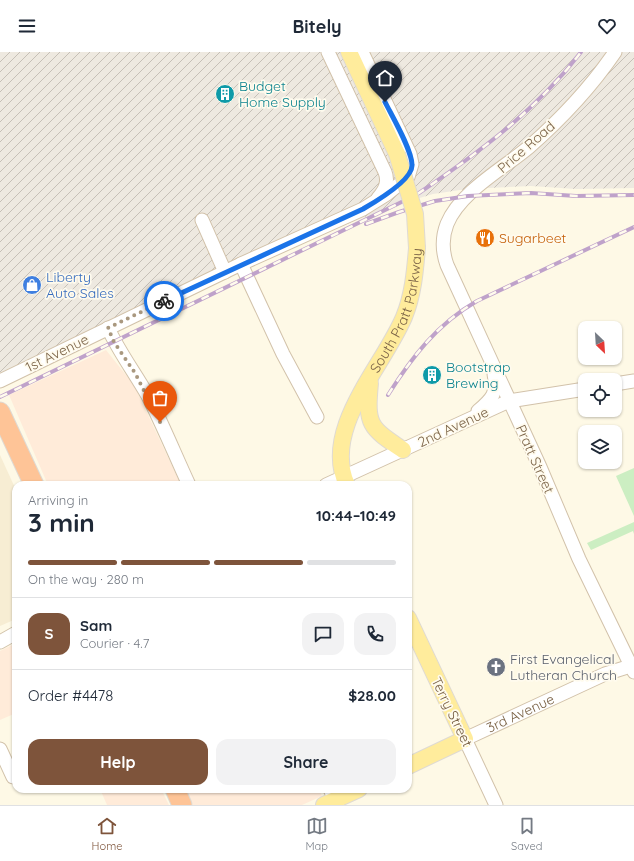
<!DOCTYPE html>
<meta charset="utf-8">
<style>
:root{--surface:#fff;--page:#f2f2f3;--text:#1f2937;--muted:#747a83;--line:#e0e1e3;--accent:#7e543b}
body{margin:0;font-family:Quicksand,sans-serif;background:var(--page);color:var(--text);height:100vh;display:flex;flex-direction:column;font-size:15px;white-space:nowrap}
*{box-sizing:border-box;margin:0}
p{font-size:13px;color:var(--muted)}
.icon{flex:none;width:22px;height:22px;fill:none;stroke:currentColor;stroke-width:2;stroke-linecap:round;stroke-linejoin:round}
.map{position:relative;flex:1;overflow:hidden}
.details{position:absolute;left:12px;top:429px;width:400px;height:312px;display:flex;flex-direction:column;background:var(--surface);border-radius:12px;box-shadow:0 1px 3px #0004}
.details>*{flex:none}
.needle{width:26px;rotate:155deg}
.tools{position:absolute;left:578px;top:269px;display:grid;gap:8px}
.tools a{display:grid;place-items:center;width:44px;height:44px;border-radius:8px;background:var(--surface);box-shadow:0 1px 3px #0004;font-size:20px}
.pin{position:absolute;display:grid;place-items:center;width:34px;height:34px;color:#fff;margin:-41px -17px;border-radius:50% 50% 50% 0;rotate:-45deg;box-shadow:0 0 4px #0007}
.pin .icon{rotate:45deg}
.courier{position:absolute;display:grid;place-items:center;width:40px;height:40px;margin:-20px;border:3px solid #1a73e8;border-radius:50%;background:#fff;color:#222;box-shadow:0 1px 5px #0007}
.overview em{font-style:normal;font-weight:700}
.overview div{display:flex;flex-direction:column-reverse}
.overview{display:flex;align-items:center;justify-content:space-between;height:68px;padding:0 16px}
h1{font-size:26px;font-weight:700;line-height:30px}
.bar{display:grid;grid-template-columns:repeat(4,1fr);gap:6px 4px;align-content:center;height:48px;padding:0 16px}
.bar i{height:5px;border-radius:3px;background:var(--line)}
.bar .current{background:var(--accent)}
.bar p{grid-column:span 4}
.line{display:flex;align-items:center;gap:10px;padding:0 16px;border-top:1px solid var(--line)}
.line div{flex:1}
.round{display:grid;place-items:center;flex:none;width:42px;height:42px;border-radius:12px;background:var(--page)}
.cta{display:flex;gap:8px;margin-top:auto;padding:8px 16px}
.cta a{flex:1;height:46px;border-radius:12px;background:var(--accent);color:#fff;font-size:16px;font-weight:700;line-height:46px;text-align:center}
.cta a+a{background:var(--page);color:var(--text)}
header{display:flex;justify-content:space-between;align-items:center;height:52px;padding:0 16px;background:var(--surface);font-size:18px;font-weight:700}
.tabs{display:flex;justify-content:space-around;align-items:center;height:56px;border-top:1px solid var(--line);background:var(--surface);font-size:11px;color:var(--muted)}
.tabs a{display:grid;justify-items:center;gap:2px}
.tabs .current{color:var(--accent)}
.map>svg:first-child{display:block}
.residential{fill:#f7edd3}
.commercial{fill:#ffebd9}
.industrial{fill:url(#industrial-furrows)}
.park{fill:#cceec2}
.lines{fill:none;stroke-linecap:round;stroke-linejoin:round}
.minor-casing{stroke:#d2c2aa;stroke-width:15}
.major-casing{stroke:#dfdad3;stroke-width:18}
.highway-casing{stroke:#dfdad3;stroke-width:21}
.minor{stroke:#fff;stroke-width:13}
.major{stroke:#ffec9c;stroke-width:16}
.highway{stroke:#fec497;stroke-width:19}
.rail-casing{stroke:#bfa2ca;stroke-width:4}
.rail{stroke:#fffbee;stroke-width:2.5;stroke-dasharray:8;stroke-linecap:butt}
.major-bridge-casing{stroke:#dfdad3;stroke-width:18;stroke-linecap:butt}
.major-bridge{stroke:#ffec9c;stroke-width:16}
.done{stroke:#a9987f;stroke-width:4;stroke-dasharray:0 7.2}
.route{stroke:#1a73e8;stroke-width:5}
.labels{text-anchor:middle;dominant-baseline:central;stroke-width:3.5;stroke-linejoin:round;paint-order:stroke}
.culture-label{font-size:14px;fill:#0d838f;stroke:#fffbee;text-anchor:start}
.street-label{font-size:14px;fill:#7b6347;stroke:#fffbee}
.food-label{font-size:14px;fill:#c56008;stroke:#fffbee;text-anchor:start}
.shop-label{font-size:14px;fill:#366cbe;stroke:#fffbee;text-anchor:start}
.worship-label{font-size:14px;fill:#5b616d;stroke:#fffbee;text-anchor:start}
</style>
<header><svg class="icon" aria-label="menu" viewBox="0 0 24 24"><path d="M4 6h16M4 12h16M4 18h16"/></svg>Bitely<svg class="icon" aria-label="heart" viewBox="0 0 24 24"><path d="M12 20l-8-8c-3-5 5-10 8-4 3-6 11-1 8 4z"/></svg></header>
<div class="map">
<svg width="634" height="753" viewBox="0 0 634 753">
<defs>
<pattern id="industrial-furrows" width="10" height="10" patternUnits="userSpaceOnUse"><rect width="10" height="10" fill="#eee9e0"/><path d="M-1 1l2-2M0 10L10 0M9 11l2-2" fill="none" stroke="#c6c0b7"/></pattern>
</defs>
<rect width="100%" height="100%" fill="#fef9e6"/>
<path class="residential" d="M 0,403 L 16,438 L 16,567 L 0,574 Z"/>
<path class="commercial" d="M 106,298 L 134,333 L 181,433 L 48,433 L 9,343 Z
M 16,591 L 16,661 L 0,668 L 0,599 Z
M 100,737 L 161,737 L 169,753 L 107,753 Z
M 185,737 L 319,737 L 322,744 L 302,753 L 193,753 Z"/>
<path class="industrial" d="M 0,0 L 634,0 L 634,136 L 576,137 L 531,134 L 467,137 L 433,142 L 396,153 L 300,190 L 0,334 Z"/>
<path class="park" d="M 634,416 L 634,464 L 616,424 Z
M 634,470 L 634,482 L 633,479 L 591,498 L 587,491 Z"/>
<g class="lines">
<g class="minor-casing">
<g id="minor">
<path d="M 328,0 L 385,120 C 389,130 385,138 378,146"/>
<path d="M 615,0 C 591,35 561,67 529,95 C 504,116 460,140 447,172 C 442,185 442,199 447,213 L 540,415 L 579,507 L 634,620"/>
<path d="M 202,168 L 225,220"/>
<path d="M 241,212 L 283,302 L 317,365"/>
<path d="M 108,276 C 119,300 135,321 148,344 C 163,373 175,403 189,433"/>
<path d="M 0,329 L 241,212 L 363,157 L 387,142 L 408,125 L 412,112 L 410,102 L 362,0"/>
<path d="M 615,332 L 634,329"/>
<path d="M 478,359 C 492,347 498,341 494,322"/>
<path d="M 326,433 L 509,349 L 585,337"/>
<path d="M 0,590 L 16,581"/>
<path d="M 0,697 L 13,725"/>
<path d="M 330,737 L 337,753"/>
<path id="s1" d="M 496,753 L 465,687 L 605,622 L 634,613"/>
</g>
</g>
<g class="major-casing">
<g id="major">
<path d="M 349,0 L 397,102"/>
<path d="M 370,331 C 366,373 369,375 403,398"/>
<path id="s2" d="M 347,433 C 321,377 383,315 404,265 C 413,243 415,220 417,196"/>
<path d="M 408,566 L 465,687 L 408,714"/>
<path d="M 324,753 L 359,737"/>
</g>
</g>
<g class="highway-casing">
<path id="highway" d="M 0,360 L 34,433
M 175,737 L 182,753"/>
</g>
<use href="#minor" class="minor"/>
<use href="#major" class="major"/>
<use href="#highway" class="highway"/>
<g class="rail-casing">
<path id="rail" d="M 366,172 L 399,160 L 435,149 L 468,144 L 531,141 L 576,144 L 634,143
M 388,343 C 412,305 437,272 477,249 L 634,175
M 0,345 L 416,143 C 477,102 536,59 581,0"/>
</g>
<use href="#rail" class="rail"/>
<g class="major-bridge-casing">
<path id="major-bridge" d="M 397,102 L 415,162 L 417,196"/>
</g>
<use href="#major-bridge" class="major-bridge"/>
</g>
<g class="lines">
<path class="done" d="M 160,370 L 135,321 L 114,290 L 108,276 L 164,249"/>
<path class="route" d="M 164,249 L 363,157 C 375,150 413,128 412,113 C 412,98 392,64 385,50"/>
</g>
<defs>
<g id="building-disc" transform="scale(1)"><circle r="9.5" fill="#0f9aa8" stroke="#fffbee"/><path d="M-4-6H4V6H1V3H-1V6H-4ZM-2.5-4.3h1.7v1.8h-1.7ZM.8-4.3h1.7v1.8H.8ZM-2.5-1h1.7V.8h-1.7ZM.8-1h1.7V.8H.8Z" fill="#fff"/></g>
<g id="restaurant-disc" transform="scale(1)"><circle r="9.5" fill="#e8710a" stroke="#fffbee"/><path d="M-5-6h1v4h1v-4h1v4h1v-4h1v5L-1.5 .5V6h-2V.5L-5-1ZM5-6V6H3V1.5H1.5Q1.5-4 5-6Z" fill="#fff"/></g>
<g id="shop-disc" transform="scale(1)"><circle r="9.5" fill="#3f7fe0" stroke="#fffbee"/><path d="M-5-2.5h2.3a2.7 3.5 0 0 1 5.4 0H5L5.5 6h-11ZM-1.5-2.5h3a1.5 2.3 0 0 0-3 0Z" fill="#fff"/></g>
<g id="church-disc" transform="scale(1)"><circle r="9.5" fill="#6b7280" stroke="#fffbee"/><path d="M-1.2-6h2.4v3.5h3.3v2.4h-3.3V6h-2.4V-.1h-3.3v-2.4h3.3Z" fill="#fff"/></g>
</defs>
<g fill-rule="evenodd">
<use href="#building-disc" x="225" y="42"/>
<use href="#restaurant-disc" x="485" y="186"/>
<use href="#shop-disc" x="32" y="233"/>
<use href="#building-disc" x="432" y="323"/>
<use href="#church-disc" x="496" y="615"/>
</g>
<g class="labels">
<g class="culture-label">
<text x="239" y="34">Budget<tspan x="239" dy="16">Home Supply</tspan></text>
<text x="446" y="315">Bootstrap<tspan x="446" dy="16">Brewing</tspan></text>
</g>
<g class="street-label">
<text transform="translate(526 95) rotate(-41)">Price Road</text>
<text stroke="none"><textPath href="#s2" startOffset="188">South Pratt Parkway</textPath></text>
<text transform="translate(57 301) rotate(-26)">1st Avenue</text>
<text transform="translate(453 375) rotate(-25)">2nd Avenue</text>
<text transform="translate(535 407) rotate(66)">Pratt Street</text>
<text transform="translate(452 660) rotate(64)">Terry Street</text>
<text stroke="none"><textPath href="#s1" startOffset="134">3rd Avenue</textPath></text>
</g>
<g class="food-label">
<text x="499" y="186">Sugarbeet</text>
</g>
<g class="shop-label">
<text x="46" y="225">Liberty<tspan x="46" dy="16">Auto Sales</tspan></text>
</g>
<g class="worship-label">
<text x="510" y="607">First Evangelical<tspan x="510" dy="16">Lutheran Church</tspan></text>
</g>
</g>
</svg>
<div class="tools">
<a><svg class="needle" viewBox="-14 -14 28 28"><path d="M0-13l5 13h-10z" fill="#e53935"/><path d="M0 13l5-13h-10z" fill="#747a83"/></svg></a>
<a><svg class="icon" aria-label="locate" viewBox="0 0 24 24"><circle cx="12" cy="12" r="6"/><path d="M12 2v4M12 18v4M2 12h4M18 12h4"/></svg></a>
<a><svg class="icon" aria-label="layers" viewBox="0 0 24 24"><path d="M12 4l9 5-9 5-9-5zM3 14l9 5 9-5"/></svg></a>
</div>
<div class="pin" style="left:160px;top:370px;background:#ea580c"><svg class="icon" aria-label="bag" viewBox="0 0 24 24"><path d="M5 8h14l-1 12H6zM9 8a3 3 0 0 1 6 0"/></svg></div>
<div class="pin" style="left:385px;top:50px;background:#1f2937"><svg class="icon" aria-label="home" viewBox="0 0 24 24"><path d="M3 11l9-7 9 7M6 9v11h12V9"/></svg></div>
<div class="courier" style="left:164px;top:249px"><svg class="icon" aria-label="bike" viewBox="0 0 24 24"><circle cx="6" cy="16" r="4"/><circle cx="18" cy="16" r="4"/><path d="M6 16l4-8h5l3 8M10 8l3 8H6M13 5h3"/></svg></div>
<section class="details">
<div class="overview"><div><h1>3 min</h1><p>Arriving in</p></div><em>10:44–10:49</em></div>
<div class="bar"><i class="current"></i><i class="current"></i><i class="current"></i><i></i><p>On the way · 280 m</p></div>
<div class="line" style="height:72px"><b class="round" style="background:var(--accent);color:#fff">S</b><div><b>Sam</b><p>Courier · 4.7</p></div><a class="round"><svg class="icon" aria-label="chat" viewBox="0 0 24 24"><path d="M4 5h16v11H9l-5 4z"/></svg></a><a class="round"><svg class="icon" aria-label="phone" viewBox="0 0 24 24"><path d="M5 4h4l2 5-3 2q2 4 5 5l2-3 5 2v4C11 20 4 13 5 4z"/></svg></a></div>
<div class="line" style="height:52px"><div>Order #4478</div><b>$28.00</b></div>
<div class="cta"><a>Help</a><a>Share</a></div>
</section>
</div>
<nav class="tabs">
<a class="current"><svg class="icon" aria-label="home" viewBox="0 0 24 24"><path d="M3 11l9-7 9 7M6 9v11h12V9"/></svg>Home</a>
<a><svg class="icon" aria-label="map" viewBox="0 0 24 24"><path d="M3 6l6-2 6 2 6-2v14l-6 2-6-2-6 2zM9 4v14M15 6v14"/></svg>Map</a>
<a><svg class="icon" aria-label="saved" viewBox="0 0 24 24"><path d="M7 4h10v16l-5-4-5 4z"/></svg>Saved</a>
</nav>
